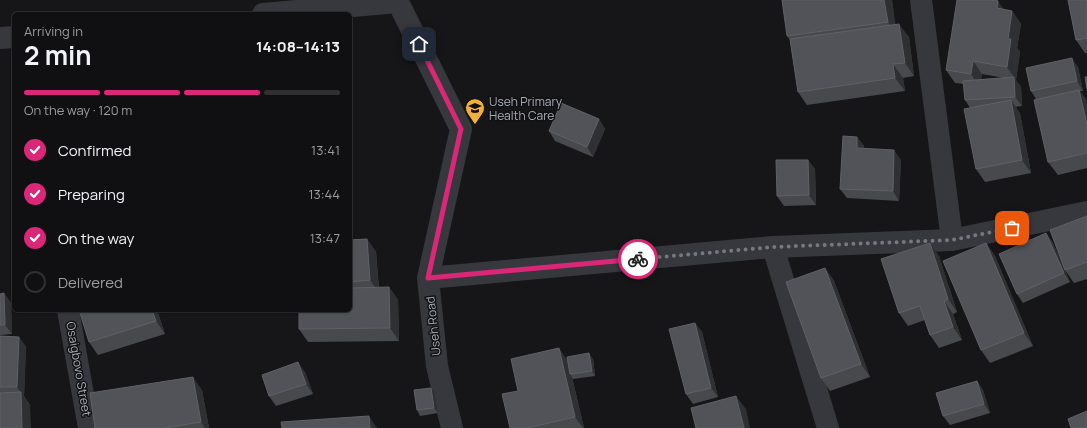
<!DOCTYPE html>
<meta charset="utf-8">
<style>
:root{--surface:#101012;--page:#1e1e20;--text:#f1f3f6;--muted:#9c9d9f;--line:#303032;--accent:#db2777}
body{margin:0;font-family:Manrope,sans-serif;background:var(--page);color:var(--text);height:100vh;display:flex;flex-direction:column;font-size:15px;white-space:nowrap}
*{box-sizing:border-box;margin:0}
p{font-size:13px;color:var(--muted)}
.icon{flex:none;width:22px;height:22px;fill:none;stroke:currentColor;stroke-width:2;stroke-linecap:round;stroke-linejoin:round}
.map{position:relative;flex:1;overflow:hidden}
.sheet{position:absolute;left:12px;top:12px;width:340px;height:300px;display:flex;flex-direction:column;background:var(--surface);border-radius:6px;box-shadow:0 1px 3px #0004,0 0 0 1px var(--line)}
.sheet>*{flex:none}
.pin{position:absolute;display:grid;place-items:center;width:34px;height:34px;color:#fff;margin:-17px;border-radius:8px;box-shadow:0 2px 6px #0006}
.courier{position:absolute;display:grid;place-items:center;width:40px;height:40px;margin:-20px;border:3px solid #db2777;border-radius:50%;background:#fff;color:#222;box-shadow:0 1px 5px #0007}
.overview em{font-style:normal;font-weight:700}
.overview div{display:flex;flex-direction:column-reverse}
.overview{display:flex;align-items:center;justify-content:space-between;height:68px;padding:0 12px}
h1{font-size:26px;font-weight:700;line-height:30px}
.bar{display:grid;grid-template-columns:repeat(4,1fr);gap:6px 4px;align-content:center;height:48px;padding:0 12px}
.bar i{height:5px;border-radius:3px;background:var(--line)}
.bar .selected{background:var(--accent)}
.bar p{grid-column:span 4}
ol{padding:0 12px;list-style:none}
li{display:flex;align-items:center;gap:12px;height:44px}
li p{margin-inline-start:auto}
li .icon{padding:4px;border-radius:50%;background:var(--accent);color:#fff;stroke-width:4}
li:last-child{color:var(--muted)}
li i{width:22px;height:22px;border:2px solid var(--line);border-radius:50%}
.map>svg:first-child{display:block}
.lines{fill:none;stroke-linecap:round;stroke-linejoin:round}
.minor{stroke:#37383d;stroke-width:22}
.wall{fill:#47494d;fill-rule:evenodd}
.shaded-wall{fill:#2f3033}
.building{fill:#525359;stroke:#5f6168}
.done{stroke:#757880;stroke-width:4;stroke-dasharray:0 7.2}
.route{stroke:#db2777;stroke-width:5}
.labels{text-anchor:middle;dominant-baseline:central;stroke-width:3;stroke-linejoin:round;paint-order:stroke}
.poi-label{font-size:12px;fill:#a8adb8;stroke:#111113;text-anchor:start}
.street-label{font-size:12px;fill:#a8adb8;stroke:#111113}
</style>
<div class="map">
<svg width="1087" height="428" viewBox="0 0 1087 428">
<rect width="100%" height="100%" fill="#161618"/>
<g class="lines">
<path class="minor" d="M 397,0 L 461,129 L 428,278 L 437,366 L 452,428
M 921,0 L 952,240
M 263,14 L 398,2
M 0,38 L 14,37
M 773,247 L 952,240 L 1087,212
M 428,278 L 773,247 L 828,428
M 68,310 L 89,428"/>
</g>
<path class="wall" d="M 892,0 L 895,25 L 909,37 L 914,76 L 903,78 L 905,91 L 807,105 L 798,92 L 790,40 L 787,36 Z
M 1087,0 L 1087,53 L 1085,53 L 1076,40 Z
M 1005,10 L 1012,11 L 1021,24 L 1017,48 L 1020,52 L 1016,80 L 1021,87 L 1022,106 L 1015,107 L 1020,113 L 1031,173 L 985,182 L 976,169 L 970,108 L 965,100 L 964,84 L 955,83 L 946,70 ZM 982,74 L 1004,78 L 981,79 Z
M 1078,67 L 1083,91 L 1080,91 L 1087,101 L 1087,168 L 1058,175 L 1048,162 L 1036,99 L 1031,91 Z
M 599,119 L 605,129 L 593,157 L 555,141 L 549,131 Z
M 857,137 L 864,146 L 864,149 L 901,160 L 899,201 L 847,198 L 840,189 Z
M 808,160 L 815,169 L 816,205 L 784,206 L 777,196 Z
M 1087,216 L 1087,279 L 1074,283 L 1065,270 Z
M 1046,233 L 1053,243 L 1070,282 L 1023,303 L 1017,294 Z
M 367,239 L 376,252 L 379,288 L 389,287 L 398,300 L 399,341 L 308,342 L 299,329 L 350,310 L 350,240 Z
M 986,243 L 995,256 L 1033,346 L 990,363 L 981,350 Z
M 939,256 L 957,312 L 953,314 L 962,340 L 939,348 L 930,335 L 925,320 L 908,326 L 899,313 Z
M 825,268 L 834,281 L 870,377 L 830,391 L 821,378 Z
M 4,293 L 11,303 L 12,334 L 0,335 L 0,294 Z
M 157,310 L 165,334 L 98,355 L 89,342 Z
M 695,323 L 702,332 L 718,397 L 693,404 L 686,394 Z
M 0,336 L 19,337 L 26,347 L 24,396 L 30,405 L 0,428 Z
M 593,359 L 595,376 L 573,379 L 572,377 L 584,428 L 510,428 L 518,391 Z
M 305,372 L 313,394 L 276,406 L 269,396 Z
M 977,381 L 983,390 L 990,413 L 950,425 L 943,416 Z
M 202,390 L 209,428 L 95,428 Z
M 435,393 L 438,413 L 420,416 L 417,410 Z"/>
<path class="shaded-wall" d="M 884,0 L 892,0 L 897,35 L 888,22 Z
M 998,1 L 1007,14 L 997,8 Z
M 1012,11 L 1021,24 L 1017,48 L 1020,52 L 1016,80 L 1007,67 L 1008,39 Z
M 899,24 L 909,37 L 914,76 L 905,63 Z
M 1072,58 L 1078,67 L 1083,91 L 1077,81 Z
M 973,61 L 982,74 L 980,87 L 971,74 Z
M 893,64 L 903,78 L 905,91 L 895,78 Z
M 1014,77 L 1021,87 L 1022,106 L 1015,97 Z
M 1079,90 L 1087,101 L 1087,124 Z
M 1011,100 L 1020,113 L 1031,173 L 1022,160 Z
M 599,119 L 605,129 L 593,157 L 587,147 Z
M 857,137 L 864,146 L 864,158 L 857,148 Z
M 894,150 L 901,160 L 899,201 L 893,191 Z
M 808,160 L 815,169 L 816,205 L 809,195 Z
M 1046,233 L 1053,243 L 1070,282 L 1064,273 Z
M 367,239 L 376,252 L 379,293 L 370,280 Z
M 930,243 L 939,256 L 957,312 L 948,299 Z
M 986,243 L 995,256 L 1033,346 L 1024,333 Z
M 825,268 L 834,281 L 870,377 L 861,364 Z
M 389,287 L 398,300 L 399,341 L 390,328 Z
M 4,293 L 11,303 L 12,334 L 5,325 Z
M 944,301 L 953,314 L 962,340 L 953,327 Z
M 152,310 L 157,310 L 165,334 L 156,321 Z
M 695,323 L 702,332 L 718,397 L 711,388 Z
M 19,337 L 26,347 L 24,396 L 30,405 L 31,428 L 22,428 L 21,393 L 17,387 Z
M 559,348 L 568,361 L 570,374 L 572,377 L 584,428 L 583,428 L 575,417 Z
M 589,353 L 593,359 L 595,376 L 592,371 Z
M 298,362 L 305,372 L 313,394 L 306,384 Z
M 193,377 L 202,390 L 209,428 L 205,428 L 201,422 Z
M 977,381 L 983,390 L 990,413 L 984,404 Z
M 431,388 L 435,393 L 438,413 L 434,408 Z
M 736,396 L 746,409 L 750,428 L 744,428 Z
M 369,416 L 377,428 L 370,428 Z"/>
<path class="building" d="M 782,0 L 884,0 L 888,22 L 787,36 Z
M 957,0 L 995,0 L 998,1 L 997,8 L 1012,11 L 1008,39 L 1011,39 L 1007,67 L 973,61 L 971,74 L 946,70 Z
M 1068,0 L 1087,0 L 1087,38 L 1076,40 Z
M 899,24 L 905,63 L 893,64 L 895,78 L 798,92 L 790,39 Z
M 1072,58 L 1077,81 L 1031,91 L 1026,68 Z
M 1014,77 L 1015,97 L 965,100 L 963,81 Z
M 1085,77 L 1087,77 L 1087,89 Z
M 1079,90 L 1087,124 L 1087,153 L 1048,162 L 1034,100 Z
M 1011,100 L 1022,160 L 976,169 L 964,109 Z
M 561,103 L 599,119 L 587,147 L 549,131 Z
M 843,136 L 857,137 L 857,148 L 894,150 L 893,191 L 840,189 Z
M 776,160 L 808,160 L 809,195 L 777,196 Z
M 1087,216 L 1087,262 L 1065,270 L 1050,230 Z
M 1046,233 L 1064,273 L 1017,294 L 999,254 Z
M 367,239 L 370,280 L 350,282 L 350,240 Z
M 930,243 L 948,299 L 944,301 L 953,327 L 930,335 L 920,306 L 899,313 L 881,259 Z
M 986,243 L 1024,333 L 981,350 L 943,261 Z
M 825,268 L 861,364 L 821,378 L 786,282 Z
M 389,287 L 390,328 L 299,329 L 299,310 L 350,310 L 350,288 Z
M 4,293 L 5,325 L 0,325 L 0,294 Z
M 79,310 L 152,310 L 156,321 L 89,342 Z
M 695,323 L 711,388 L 686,394 L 669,329 Z
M 0,336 L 19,337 L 17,387 L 0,387 Z
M 559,348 L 575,417 L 527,428 L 510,428 L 502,394 L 518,391 L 511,359 Z
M 589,353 L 592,371 L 570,374 L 567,357 Z
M 298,362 L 306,384 L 269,396 L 262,375 Z
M 193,377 L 201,422 L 164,428 L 95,428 L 90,393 Z
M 977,381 L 984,404 L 943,416 L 936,393 Z
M 431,388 L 434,408 L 417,410 L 414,390 Z
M 21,392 L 22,428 L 0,428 L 0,393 Z
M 736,396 L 744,428 L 696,428 L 691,408 Z
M 1087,411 L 1087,428 L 1071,428 L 1068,419 Z
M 369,416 L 370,428 L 282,428 L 281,422 Z"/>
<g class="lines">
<path class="done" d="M 638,259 L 773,247 L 952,240 L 1012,228"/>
<path class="route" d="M 419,44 L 461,129 L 428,278 L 638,259"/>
</g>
<defs>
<g id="school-pin" transform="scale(1)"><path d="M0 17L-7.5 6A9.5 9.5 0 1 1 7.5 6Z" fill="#f2b134" stroke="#111113"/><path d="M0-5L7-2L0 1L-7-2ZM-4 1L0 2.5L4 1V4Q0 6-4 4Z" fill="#111"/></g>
</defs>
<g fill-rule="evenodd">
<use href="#school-pin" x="475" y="108"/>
</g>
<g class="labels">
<g class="poi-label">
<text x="489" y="101">Useh Primary<tspan x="489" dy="14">Health Care</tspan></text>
</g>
<g class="street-label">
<text transform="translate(433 326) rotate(-96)">Useh Road</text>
<text transform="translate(79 369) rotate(80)">Osaigbovo Street</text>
</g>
</g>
</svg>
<div class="pin" style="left:1012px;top:228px;background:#ea580c"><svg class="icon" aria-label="bag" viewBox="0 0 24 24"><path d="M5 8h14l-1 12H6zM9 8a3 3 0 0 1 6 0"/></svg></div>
<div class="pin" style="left:419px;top:44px;background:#1f2937"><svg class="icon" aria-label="home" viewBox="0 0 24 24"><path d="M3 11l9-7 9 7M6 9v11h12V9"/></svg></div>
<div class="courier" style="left:638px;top:259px"><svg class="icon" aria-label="bike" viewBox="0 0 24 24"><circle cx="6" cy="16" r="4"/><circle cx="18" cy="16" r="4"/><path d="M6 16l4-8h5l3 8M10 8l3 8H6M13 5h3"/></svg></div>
<section class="sheet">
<div class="overview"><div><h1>2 min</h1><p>Arriving in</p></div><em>14:08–14:13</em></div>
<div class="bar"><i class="selected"></i><i class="selected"></i><i class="selected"></i><i></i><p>On the way · 120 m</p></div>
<ol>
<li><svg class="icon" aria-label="check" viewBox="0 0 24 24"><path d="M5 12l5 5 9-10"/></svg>Confirmed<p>13:41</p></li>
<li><svg class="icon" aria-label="check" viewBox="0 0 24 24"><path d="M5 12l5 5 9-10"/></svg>Preparing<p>13:44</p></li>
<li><svg class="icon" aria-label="check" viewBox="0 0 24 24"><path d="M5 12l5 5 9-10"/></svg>On the way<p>13:47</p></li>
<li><i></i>Delivered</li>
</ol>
</section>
</div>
